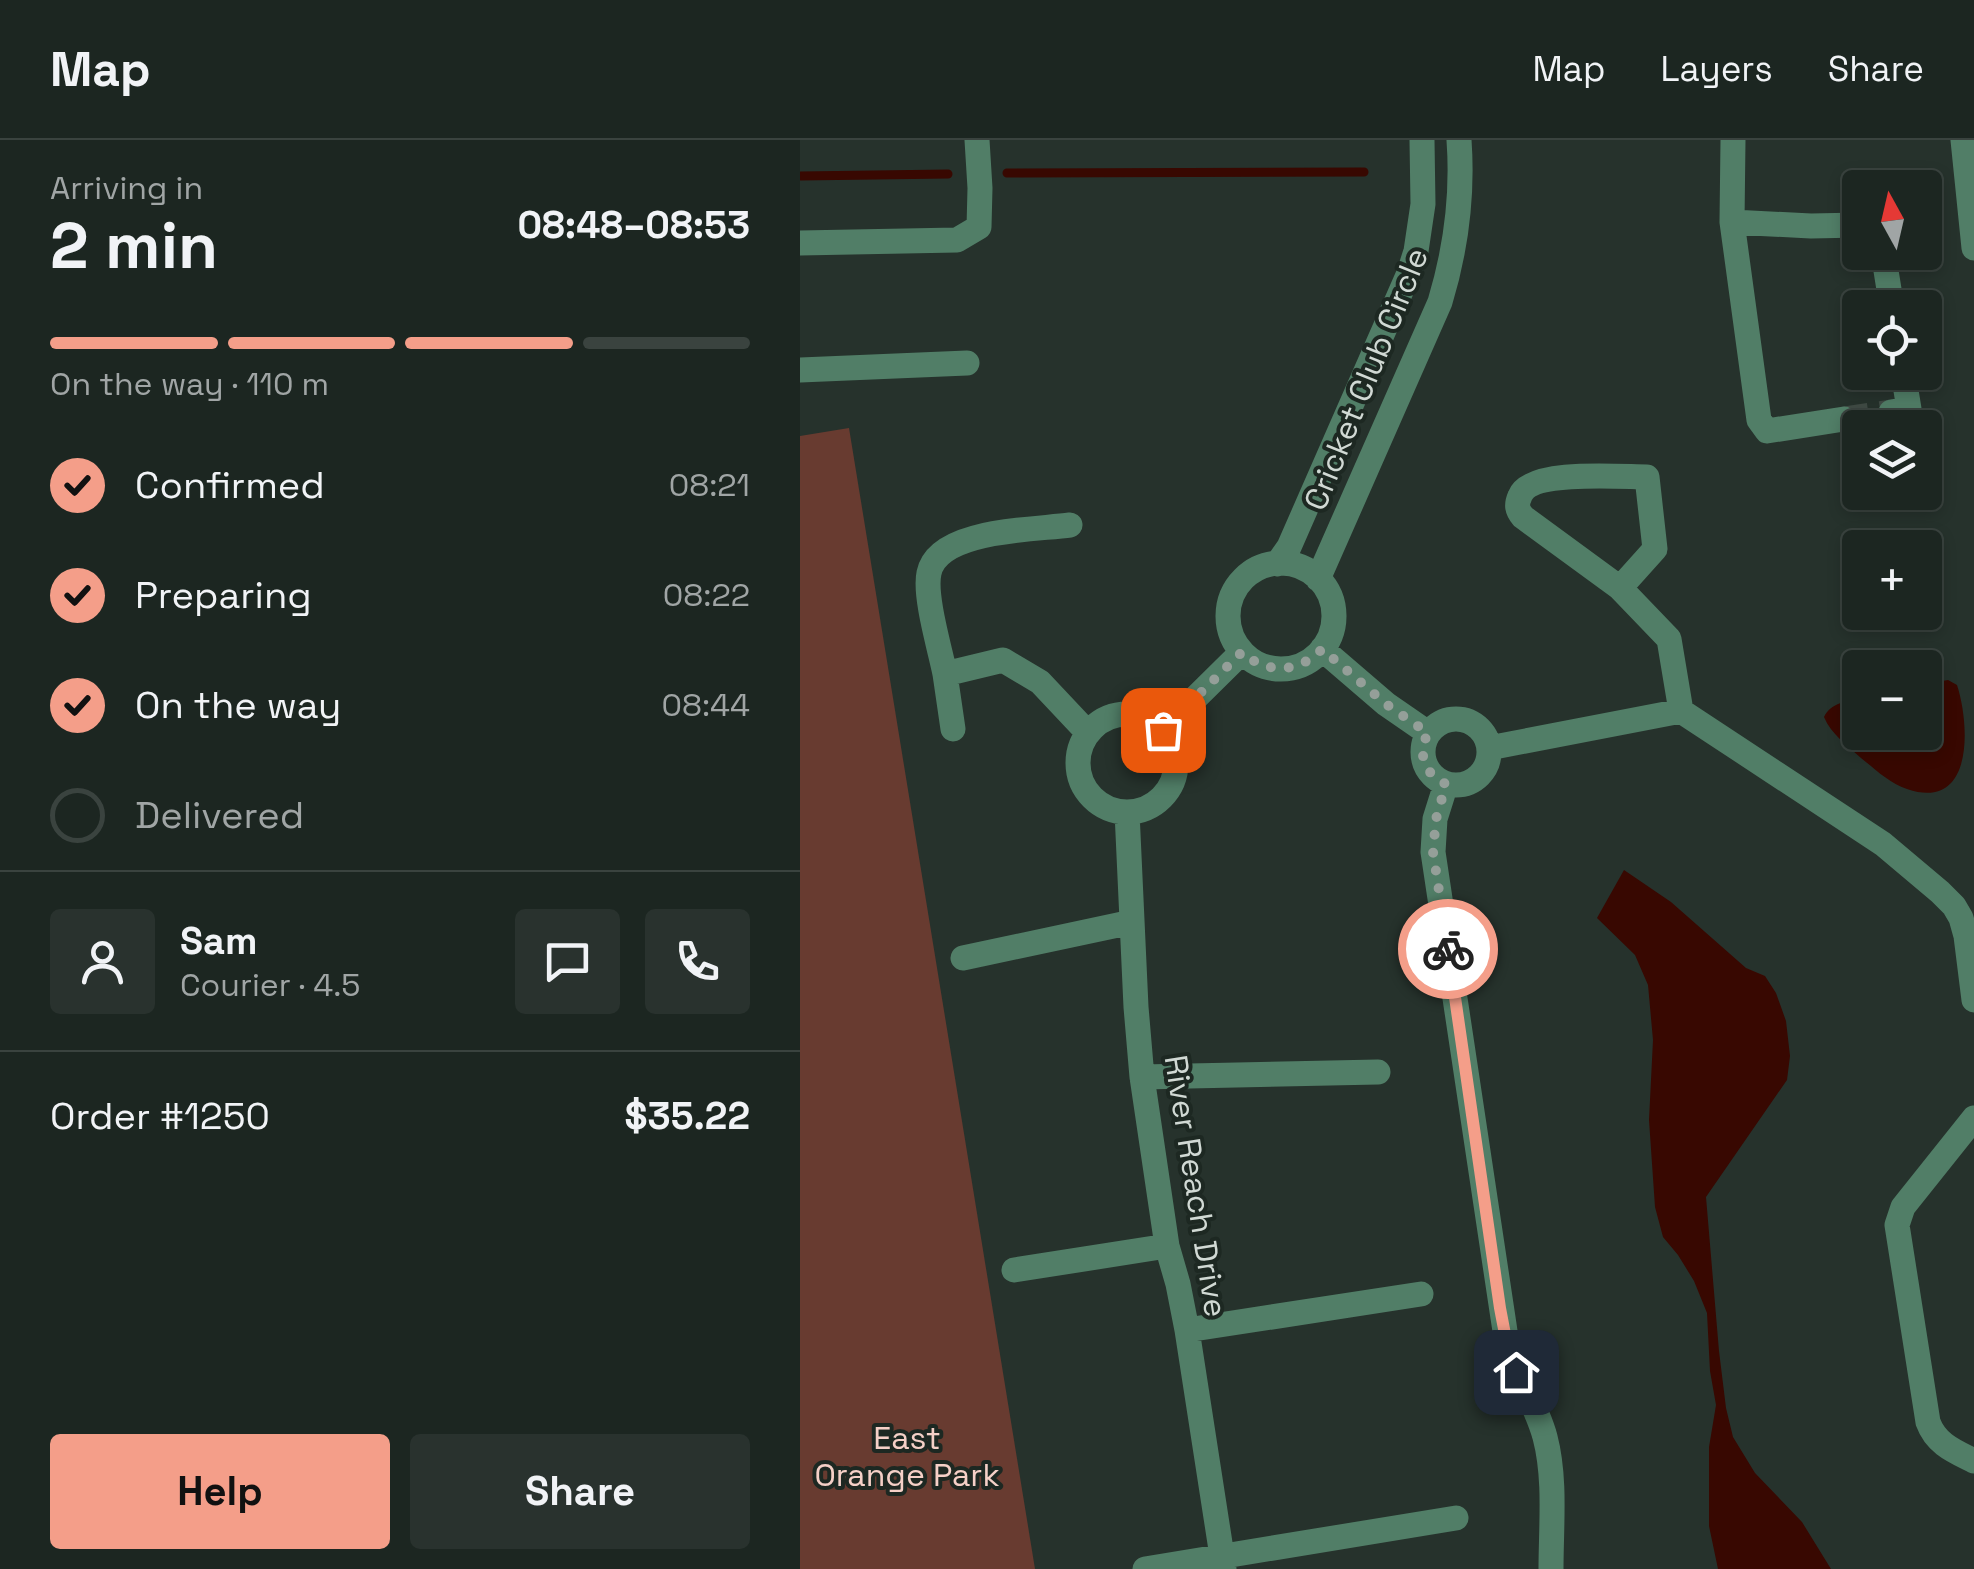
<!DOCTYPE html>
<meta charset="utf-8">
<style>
:root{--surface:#1c2621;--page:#29322e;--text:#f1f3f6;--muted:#a0a5a5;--line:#3a433f;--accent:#f49e89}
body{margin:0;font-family:"Space Grotesk",sans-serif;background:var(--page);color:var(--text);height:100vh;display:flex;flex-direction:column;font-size:38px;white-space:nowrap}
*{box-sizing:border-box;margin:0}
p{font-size:32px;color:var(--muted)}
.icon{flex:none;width:55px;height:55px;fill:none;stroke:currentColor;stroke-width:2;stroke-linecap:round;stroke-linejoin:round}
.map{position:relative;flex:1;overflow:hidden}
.drawer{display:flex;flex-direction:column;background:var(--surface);width:800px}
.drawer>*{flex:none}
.needle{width:65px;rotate:352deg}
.fabs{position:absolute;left:1042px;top:30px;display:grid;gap:20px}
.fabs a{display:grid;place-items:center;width:100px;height:100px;border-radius:10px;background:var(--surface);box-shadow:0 5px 15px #0003,0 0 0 2px var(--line);font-size:50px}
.pin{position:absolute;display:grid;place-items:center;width:85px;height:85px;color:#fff;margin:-42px;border-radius:20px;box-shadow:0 5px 15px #0006}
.courier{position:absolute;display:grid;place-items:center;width:100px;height:100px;margin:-50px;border:8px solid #f49e89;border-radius:50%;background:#fff;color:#222;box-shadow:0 2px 12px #0007}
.summary em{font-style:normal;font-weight:700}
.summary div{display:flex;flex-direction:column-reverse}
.summary{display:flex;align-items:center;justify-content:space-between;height:170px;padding:0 50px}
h1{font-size:65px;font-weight:700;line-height:75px}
.bar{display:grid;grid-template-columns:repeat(4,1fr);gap:15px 10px;align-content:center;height:120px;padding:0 50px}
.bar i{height:12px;border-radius:8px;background:var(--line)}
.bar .current{background:var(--accent)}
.bar p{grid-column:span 4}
.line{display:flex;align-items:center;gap:25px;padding:0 50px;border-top:2px solid var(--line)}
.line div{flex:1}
.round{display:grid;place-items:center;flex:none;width:105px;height:105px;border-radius:10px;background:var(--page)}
ol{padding:0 50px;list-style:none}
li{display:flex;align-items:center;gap:30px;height:110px}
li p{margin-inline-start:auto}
li .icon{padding:10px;border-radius:50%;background:var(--accent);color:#111;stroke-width:4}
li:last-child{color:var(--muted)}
li i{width:55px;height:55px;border:5px solid var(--line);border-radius:50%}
.primary-button{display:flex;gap:20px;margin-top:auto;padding:20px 50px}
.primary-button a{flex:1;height:115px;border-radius:10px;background:var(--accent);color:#111;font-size:40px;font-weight:700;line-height:115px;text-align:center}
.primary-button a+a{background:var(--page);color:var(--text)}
header{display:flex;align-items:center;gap:60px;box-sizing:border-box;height:140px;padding:0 50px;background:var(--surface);border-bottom:2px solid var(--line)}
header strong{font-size:48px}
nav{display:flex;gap:55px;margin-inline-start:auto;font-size:35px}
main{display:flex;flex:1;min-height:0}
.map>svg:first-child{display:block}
.green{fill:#683b30}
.water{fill:#380801}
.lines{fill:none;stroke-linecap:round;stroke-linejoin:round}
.stream{stroke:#380801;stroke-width:9}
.minor-tunnel{stroke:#404b45;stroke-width:25;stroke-dasharray:25 12;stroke-linecap:butt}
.minor{stroke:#517e67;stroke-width:25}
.done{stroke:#959f99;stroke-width:10;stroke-dasharray:0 18}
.route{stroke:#f49e89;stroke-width:12}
.labels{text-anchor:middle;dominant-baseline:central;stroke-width:8;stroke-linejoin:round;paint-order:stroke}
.street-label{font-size:32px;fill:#d1d9d4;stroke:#1d2822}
.park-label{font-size:32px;fill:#f5d0c7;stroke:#1d2822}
</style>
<header>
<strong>Map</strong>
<nav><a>Map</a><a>Layers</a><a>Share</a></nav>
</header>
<main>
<section class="drawer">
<div class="summary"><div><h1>2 min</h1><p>Arriving in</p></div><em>08:48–08:53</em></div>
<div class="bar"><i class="current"></i><i class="current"></i><i class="current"></i><i></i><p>On the way · 110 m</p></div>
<ol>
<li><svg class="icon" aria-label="check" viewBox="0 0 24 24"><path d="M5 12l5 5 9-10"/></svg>Confirmed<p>08:21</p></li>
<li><svg class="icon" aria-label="check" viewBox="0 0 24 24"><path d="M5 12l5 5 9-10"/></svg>Preparing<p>08:22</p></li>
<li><svg class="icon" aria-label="check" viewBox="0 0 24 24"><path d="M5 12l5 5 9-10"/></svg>On the way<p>08:44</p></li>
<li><i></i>Delivered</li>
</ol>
<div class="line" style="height:180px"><a class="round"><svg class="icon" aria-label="person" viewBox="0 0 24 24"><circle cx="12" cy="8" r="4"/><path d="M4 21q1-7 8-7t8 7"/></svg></a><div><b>Sam</b><p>Courier · 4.5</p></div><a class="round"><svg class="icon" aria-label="chat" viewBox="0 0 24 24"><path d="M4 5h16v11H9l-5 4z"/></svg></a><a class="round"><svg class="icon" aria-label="phone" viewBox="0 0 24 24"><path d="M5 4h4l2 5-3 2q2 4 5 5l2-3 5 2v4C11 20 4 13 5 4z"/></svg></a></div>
<div class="line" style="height:130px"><div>Order #1250</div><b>$35.22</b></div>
<div class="primary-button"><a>Help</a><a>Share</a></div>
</section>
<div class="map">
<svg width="1174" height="1429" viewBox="0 0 1174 1429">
<rect width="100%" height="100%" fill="#26322c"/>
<path class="green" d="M 49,288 L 235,1429 L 0,1429 L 0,296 Z"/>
<path class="water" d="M 1148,540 L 1157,545 C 1170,585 1174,672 1107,649 C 1089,643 1075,629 1061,618 C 1048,606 1031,594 1024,577 C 1031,563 1046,561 1060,558 L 1060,592 L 1125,592 L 1125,544 Z
M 824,730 L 871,762 L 946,828 L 965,836 L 976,853 L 986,881 L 990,916 L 987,940 L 906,1057 L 919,1211 L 926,1268 L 933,1297 L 955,1333 L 1002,1382 L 1031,1429 L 918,1429 L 909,1386 L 909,1307 L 916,1265 L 910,1231 L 907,1173 L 894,1141 L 878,1115 L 863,1097 L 855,1067 L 849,980 L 853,900 L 848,845 L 835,815 L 797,778 Z"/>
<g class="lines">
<path class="stream" d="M 207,33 L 564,32
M 0,36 L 148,34"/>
<path class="minor-tunnel" d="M 1044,279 L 1091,272"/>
<path class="minor" d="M 933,0 L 932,82 L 959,280 L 967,291 L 1044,279
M 1163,0 L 1174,108
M 932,82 L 1011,86 L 1060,85
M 0,103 L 157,100 L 179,87 L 180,48 L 177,0
M 1083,112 L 1092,168
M 0,230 L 167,223
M 1091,272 L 1109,269 L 1103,232
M 270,385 C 234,390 138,389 129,433 C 124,456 140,509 145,534 L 203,520 L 240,542 L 288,593
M428 476a53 53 0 1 1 106 0a53 53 0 1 1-106 0Z
M 477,424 L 489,407 L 609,133 L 616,111 L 623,64 L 622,0
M 518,439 L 640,162 C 656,109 663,55 659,0
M 820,448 L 855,409 L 847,337 C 821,337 730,329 720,356 C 716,365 717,370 723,377 L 820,448 L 869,499 L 881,571
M 522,509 L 586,564 L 628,593
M 145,534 L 153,589
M278 623a49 49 0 1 1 98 0a49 49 0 1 1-98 0Z
M623 612a33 33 0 1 1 66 0a33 33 0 1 1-66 0Z
M 363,590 L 442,512
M 689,608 L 881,571 L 1083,704 L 1140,752 L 1154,766 L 1161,778 L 1166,796 L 1174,860
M 646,644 L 635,679 L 633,712 L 708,1211 C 719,1239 737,1267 745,1297 C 756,1339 751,1386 751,1429
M 327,672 L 336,867 L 342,937 L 367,1106 L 378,1144 L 387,1190 L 424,1429
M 163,818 L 332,782
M 342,937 L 578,932
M 1174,978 L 1103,1067 L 1097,1085 L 1128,1282 C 1136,1304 1154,1311 1174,1321
M 214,1130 L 367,1106
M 387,1190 L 621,1154
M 345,1429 L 656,1378"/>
</g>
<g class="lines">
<path class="done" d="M 363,590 L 442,512 C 467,535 499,533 522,509 L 586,564 L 628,593 C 617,614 624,634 646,644 L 636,679 L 633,712 L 648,809"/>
<path class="route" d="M 648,809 L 700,1168 L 708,1210 L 716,1232"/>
</g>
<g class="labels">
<g class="street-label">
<text transform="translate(566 239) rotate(-68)">Cricket Club Circle</text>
<text transform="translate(396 1046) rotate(81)">River Reach Drive</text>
</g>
<g class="park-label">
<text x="107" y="1298">East<tspan x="107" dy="37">Orange Park</tspan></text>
</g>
</g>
</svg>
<div class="fabs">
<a><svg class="needle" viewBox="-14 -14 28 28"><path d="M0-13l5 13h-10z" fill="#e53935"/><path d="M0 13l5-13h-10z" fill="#a0a5a5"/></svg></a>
<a><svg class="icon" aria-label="locate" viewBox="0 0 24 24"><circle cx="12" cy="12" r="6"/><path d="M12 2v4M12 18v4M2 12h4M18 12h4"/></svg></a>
<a><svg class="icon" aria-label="layers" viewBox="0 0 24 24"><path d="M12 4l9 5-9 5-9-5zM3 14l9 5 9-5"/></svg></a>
<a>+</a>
<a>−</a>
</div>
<div class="pin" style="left:363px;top:590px;background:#ea580c"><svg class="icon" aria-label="bag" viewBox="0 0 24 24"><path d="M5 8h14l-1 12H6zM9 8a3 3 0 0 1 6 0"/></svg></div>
<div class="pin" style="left:716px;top:1232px;background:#1f2937"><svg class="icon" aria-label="home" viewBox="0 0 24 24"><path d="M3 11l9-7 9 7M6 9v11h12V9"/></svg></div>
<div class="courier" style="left:648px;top:809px"><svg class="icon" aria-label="bike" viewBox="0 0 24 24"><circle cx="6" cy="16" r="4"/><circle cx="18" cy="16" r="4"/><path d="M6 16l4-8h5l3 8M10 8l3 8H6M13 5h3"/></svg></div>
</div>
</main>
